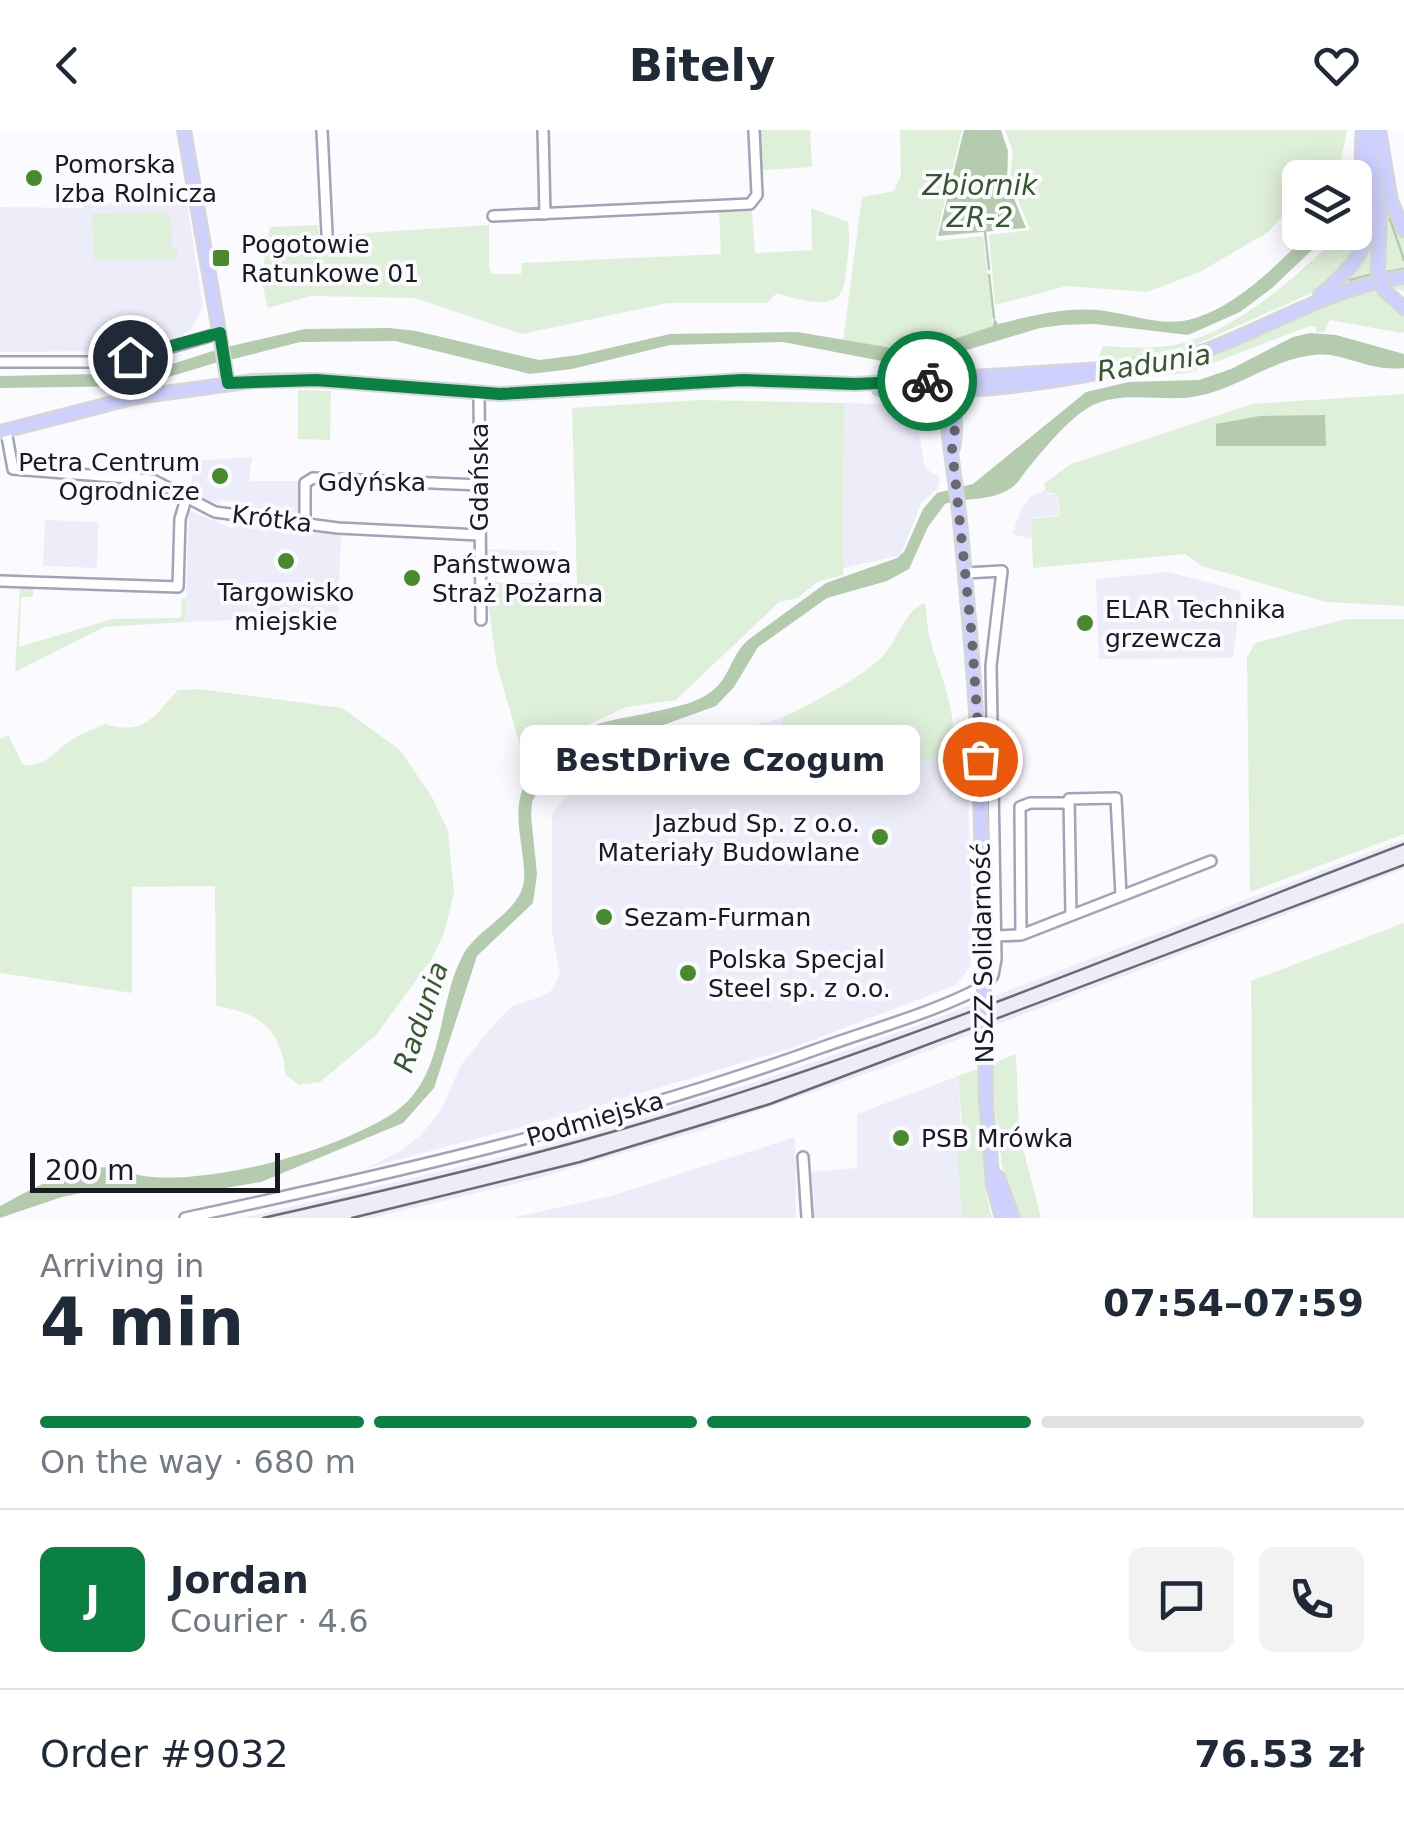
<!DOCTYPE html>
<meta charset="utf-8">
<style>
:root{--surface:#fff;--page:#f2f2f3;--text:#1f2937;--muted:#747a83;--line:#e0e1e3;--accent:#0b8043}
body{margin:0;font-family:"DejaVu Sans",sans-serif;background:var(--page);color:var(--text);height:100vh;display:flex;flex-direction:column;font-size:38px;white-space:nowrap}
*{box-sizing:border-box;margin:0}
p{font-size:32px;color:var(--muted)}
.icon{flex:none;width:55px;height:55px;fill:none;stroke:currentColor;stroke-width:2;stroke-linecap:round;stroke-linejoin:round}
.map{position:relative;height:1088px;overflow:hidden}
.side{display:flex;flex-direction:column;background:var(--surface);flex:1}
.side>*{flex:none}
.fabs{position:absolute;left:1282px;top:30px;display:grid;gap:20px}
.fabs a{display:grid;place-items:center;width:90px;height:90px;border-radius:15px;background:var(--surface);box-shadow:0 5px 25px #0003;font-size:50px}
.scale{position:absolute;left:30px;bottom:25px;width:250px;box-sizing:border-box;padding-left:10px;border:5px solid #191a22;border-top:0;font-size:28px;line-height:35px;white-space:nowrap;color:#191a22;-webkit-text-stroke:8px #fafaff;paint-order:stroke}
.pin{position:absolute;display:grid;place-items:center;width:85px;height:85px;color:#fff;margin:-42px;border:5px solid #fff;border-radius:50%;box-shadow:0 2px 10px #0007}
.courier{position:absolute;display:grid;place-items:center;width:100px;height:100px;margin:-50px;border:8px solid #0b8043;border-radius:50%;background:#fff;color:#222;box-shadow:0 2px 12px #0007}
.bubble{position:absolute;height:70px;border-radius:15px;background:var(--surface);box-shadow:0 5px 25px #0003;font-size:32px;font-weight:800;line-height:70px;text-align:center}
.overview em{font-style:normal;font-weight:800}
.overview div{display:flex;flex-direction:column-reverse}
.overview{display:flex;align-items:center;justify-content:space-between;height:170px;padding:0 40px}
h1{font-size:65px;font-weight:800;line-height:75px}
.bar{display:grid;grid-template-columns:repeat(4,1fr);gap:15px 10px;align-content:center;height:120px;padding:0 40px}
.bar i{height:12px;border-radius:8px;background:var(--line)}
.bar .on{background:var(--accent)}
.bar p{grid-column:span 4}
.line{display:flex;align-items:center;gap:25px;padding:0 40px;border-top:2px solid var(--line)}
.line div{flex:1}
.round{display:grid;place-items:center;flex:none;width:105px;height:105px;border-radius:15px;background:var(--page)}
header{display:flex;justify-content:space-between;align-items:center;height:130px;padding:0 40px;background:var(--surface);font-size:45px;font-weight:800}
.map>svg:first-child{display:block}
.built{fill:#ecedf9}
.green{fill:#dff0da}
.water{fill:#b5cbae}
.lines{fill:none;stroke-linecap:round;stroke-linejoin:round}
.stream{stroke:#b5cbae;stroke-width:2.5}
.minor-casing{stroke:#a2a3b8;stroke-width:14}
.major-casing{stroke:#d6d6d7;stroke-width:16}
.minor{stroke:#fff;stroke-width:9}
.major{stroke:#ced0fe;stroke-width:11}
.rail{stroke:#6b6c73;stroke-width:2.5}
.major-bridge-casing{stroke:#d6d6d7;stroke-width:16;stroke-linecap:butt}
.major-bridge{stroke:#ced0fe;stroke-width:11}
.done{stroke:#68686f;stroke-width:10;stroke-dasharray:0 18}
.route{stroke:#0b8043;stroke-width:12}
.poi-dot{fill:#488b2e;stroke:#fafaff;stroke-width:4}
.labels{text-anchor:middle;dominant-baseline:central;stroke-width:8;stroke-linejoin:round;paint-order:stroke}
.poi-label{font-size:25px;fill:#191a22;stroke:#fafaff;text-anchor:start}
.street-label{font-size:25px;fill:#191a22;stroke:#fafaff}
.water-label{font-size:28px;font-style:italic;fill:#37572c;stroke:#fafaff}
</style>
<header><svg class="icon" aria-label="back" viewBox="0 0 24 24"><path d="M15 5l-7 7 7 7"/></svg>Bitely<svg class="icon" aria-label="heart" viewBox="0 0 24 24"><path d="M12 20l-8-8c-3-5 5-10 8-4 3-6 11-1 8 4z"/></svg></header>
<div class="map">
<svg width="1404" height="1088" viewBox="0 0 1404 1088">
<rect width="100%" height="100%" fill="#fafaff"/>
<path class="built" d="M 187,72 L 203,177 L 192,199 L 178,208 L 111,221 L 0,222 L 0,77 L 83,78 L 85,74 Z
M 844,273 L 914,275 L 925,338 L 939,347 L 939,353 L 937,359 L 921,373 L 901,425 L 843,438 Z
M 252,327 L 249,351 L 298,351 L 298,385 L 245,379 L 245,373 L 241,372 L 220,370 L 218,374 L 199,366 L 199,352 L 192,351 L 191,331 Z
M 1045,360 L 1048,364 L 1058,364 L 1059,385 L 1031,388 L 1031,409 L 1012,404 L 1021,380 L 1030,367 Z
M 189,380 L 233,399 L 235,392 L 341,404 L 338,486 L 185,492 Z
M 45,390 L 98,392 L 97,438 L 43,436 Z
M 485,419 L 557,421 L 558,446 L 485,444 Z
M 1168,442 L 1241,461 L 1233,528 L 1099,529 L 1096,449 Z
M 781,588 L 794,654 L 967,623 L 971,769 L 980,770 L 980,786 L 970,788 L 971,835 L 956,855 L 792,918 L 588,979 L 367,1038 L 400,1021 L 420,1006 L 441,980 L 461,935 L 496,892 L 512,876 L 541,867 L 552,860 L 560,845 L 552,801 L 552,684 L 584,644 Z
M 1404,709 L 1404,739 L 891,935 L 706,999 L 535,1049 L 371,1088 L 243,1088 L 526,1021 L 762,950 L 910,898 Z
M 958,946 L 962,1012 L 973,1068 L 966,1088 L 811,1088 L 810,1042 L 857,1038 L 857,984 Z
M 795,1007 L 796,1088 L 512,1088 L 611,1066 Z"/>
<path class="green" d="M 760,0 L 810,0 L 812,37 L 762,40 Z
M 900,0 L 962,0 L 935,111 L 983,106 L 993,196 C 936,216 903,223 843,211 L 862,67 L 894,61 L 901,45 Z
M 1005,0 L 1347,0 L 1340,35 L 1314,47 L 1300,48 L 1300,68 L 1268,102 L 1200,142 L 1147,162 L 1066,156 L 995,175 L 989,105 L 1030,100 L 1010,50 L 1013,22 Z
M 811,78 L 848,92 C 850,106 849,118 847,132 C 846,142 846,156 840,164 C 829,180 792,168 777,163 L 767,173 L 668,173 L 522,204 L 415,168 L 311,166 L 268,178 L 261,149 L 270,97 L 318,95 L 319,106 L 489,95 L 489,139 L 493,144 L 521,144 L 522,133 L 721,124 L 719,82 L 752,81 L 755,123 L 812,120 Z
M 1380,78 L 1404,83 L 1404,89 L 1390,84 L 1404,106 L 1404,142 L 1335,158 C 1362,133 1368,123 1372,86 L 1361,88 L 1356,95 L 1364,96 L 1349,133 L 1318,160 L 1197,214 L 1109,234 L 1096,233 L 1103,216 C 1126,217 1151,219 1174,215 C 1232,204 1300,145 1340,103 L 1355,102 L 1355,88 Z
M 165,81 L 171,86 L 172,118 L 177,119 L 178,129 L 94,130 L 92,84 Z
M 1404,151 L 1404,161 L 1391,158 L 1378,161 L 1391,178 L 1404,185 L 1404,202 L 1401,203 L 1330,190 L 1324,202 L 1316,202 L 1316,197 L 1309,196 L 1188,243 L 1096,250 L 1173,234 L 1337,167 Z
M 298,260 L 331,261 L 330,310 L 298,309 Z
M 1404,264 L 1404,476 L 1326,472 L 1202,436 L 1185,424 L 1033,438 L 1031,389 L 1060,386 L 1058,364 L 1046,362 L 1044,354 L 1071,334 L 1252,274 Z
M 699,270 L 844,273 L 843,445 L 817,452 L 798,468 L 779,472 L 676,570 L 626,577 L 523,626 L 497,536 L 485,452 L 577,454 L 572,278 Z
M 20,455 L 33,459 L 33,467 L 21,467 L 19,517 L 112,489 L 181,488 L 182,468 L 186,469 L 185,492 L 104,497 L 15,542 Z
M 925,473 C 927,486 927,500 931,513 C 939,541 952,568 953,598 L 945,609 L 945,627 L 793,654 L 781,588 C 809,575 861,548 882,527 C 898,511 903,481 925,473 Z
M 1346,489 L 1404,489 L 1404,704 L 1250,762 L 1247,528 L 1255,513 Z
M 199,559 L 342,578 L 400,620 L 432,667 L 448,701 L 454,763 L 444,803 L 431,830 L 376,905 L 320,952 L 299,955 L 286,945 C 280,898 261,883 216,876 L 215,756 L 132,757 L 132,863 L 0,843 L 0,609 L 8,605 L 23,635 C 44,637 51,625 67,613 C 77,605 92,600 105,594 C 145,606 153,587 178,560 Z
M 1404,793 L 1404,1088 L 1253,1088 L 1251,851 Z
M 1016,924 L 1019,1003 L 1041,1088 L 1020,1088 L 1002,1035 L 994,973 L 978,974 L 986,1063 L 992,1088 L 962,1088 L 957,1020 L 964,1019 L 958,946 Z"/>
<path class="water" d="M 964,0 L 1001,0 L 1008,21 L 1007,51 L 1026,98 L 938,106 Z
M 1310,103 L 1330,103 L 1272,158 L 1240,182 L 1188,205 L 1095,194 L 1062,195 L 1040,198 L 937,229 L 892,233 L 783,212 L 670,215 L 572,239 L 530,244 L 395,211 L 300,212 L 230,230 L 227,217 L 305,199 L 390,198 L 416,201 L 539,230 L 579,225 L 670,204 L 797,202 L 898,219 L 933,216 L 993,196 L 994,188 L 998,194 C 1031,186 1064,177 1098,180 C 1126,183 1156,195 1183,191 C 1234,181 1274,136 1310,103 Z
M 1310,203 L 1336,205 L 1404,224 L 1404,238 C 1367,242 1343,221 1314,225 C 1273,229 1239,258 1198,266 C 1165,273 1123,259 1091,276 C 1068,289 1043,320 1026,341 C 1021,347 1018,354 1011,358 C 990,372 967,367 945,374 L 928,397 L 909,439 L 887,451 L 827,468 L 758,517 L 734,557 L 716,576 L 641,603 L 586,613 L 568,623 L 543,651 L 532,672 L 531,685 L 537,744 L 533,773 L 477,826 L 434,958 L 403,993 L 261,1052 L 202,1062 L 100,1059 L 62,1067 L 0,1088 L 0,1076 C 33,1059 75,1033 113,1038 C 123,1040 133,1044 143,1046 C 159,1048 179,1048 196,1046 C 256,1041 337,1017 389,986 C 447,951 435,877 463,825 C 477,798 521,782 524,750 C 526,719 509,681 526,653 C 565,589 600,595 666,579 C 680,576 696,572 708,564 C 730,550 730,526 748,510 L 826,453 L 897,428 L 904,422 L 923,379 L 937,363 L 973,354 L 1086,262 L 1129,252 L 1199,250 L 1231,239 L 1293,207 Z
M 216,220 L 218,232 L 139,256 L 0,258 L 0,246 L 144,243 Z
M 1325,285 L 1326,316 L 1216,316 L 1216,294 L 1260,286 Z"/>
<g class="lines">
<path class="stream" d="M 1390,89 L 1404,130
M 985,102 L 989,139
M 1386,142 L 1404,139
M 989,145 L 994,188
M 1350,150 L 1373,144"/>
<g class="minor-casing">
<path id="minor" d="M 322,0 L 327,104
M 543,0 L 545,84
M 493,86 L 750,74 L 757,65 L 754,0
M 0,232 L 102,232 L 158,221 L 220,203
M 479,263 L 481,490
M 6,301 L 13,339 L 153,350 L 215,382 L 230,384 L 338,398 L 479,405
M 305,393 L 305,353 L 313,348 L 480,355
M 0,451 L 178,457 L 180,389 L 186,369
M 1071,785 L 1069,669 L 1116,668 L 1121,765
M 1021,805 L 1020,677 L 1030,673 L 1069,673
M 996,806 L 1021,805 L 1211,731
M 803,1027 L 807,1088
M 185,1088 C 400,1042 616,992 823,917 C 873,899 942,880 987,854 L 993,845 L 996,829 L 991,536 L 1002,441 L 965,443"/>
</g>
<g class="major-casing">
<path id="major" d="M 184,0 L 228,253
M 1367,0 L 1380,85 L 1378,140
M 1379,0 L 1391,71 L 1404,100
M 1384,160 L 1404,178
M 1320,165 C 1401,100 1354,83 1363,0
M 947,256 C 945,301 956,347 960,392 C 970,495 979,596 981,699
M 879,259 C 959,265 1043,255 1122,238 C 1149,232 1177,230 1204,221 C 1272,196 1331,157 1404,147
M 947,259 C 956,279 957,297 953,318
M 0,302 L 136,267 L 253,251 L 316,250 L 500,264 L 743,250 L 855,254 L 1120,238
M 986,973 L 993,1055 L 1002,1088
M 998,1047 L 1013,1088"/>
</g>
<use href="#minor" class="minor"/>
<use href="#major" class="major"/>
<path class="rail" d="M 263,1088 C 409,1055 553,1022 695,977 C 935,902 1169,804 1404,714
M 352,1088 L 580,1032 L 770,974 L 1404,735"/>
<g class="major-bridge-casing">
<path id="major-bridge" d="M 1378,140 L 1384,160
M 981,699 L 986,973"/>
</g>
<use href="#major-bridge" class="major-bridge"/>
</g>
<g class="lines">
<path class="done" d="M 927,251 L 946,249 C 949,278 960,285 952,318 L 972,508 L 980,629"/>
<path class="route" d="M 130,227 L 220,203 L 228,253 L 316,250 L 500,264 L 743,250 L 855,254 L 927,251"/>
</g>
<g class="poi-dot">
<circle cx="34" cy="48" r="10"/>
<rect x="211" y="118" width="20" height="20" rx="5"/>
<circle cx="220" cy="346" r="10"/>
<circle cx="286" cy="431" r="10"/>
<circle cx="412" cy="448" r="10"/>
<circle cx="1085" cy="493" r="10"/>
<circle cx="880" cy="707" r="10"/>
<circle cx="604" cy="787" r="10"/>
<circle cx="688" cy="843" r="10"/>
<circle cx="901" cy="1008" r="10"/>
</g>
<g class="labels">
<g class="poi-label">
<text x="54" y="34">Pomorska<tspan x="54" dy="29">Izba Rolnicza</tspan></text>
<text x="241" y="114">Pogotowie<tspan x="241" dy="29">Ratunkowe 01</tspan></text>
<text x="200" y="332" text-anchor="end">Petra Centrum<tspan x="200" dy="29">Ogrodnicze</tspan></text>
<text x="432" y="434">Państwowa<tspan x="432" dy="29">Straż Pożarna</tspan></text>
<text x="286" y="462" text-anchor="middle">Targowisko<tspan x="286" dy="29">miejskie</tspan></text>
<text x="1105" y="479">ELAR Technika<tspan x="1105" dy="29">grzewcza</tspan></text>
<text x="860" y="693" text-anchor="end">Jazbud Sp. z o.o.<tspan x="860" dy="29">Materiały Budowlane</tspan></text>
<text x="624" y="787">Sezam-Furman</text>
<text x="708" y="829">Polska Specjal<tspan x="708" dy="29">Steel sp. z o.o.</tspan></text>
<text x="921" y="1008">PSB Mrówka</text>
</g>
<g class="street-label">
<text transform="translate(479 347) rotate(-90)">Gdańska</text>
<text x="372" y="352">Gdyńska</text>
<text transform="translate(272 389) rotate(7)">Krótka</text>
<text transform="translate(983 823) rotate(-91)">NSZZ Solidarność</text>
<text transform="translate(595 989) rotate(-16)">Podmiejska</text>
</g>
<g class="water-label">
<text x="980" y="55">Zbiornik<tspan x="980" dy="32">ZR-2</tspan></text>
<text transform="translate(1154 233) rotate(-9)">Radunia</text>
<text transform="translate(421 887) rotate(-71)">Radunia</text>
</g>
</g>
</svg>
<div class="fabs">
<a><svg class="icon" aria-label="layers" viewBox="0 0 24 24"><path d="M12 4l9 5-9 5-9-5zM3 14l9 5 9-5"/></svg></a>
</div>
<div class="scale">200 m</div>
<div class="pin" style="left:980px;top:629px;background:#ea580c"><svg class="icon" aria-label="bag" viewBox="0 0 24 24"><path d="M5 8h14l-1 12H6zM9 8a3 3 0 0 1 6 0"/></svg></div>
<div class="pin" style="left:130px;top:227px;background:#1f2937"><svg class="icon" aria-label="home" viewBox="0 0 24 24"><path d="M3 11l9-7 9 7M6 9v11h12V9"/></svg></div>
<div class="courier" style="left:927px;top:251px"><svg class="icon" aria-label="bike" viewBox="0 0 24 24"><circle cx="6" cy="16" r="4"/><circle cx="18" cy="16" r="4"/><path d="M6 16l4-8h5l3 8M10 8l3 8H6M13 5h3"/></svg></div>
<div class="bubble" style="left:520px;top:595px;width:400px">BestDrive Czogum</div>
</div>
<section class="side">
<div class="overview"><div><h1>4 min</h1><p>Arriving in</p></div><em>07:54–07:59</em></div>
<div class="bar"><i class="on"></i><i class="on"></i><i class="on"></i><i></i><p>On the way · 680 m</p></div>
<div class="line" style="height:180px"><b class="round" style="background:var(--accent);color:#fff">J</b><div><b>Jordan</b><p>Courier · 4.6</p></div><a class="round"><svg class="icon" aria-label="chat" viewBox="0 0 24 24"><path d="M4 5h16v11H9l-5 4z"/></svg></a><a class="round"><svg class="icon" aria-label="phone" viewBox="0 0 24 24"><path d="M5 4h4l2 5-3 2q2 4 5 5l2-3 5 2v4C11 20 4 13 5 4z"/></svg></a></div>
<div class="line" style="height:130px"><div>Order #9032</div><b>76.53 zł</b></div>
</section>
